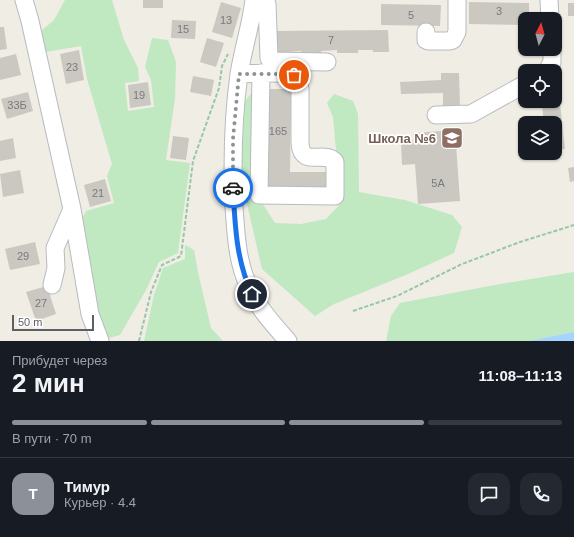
<!DOCTYPE html>
<html lang="ru">
<meta charset="utf-8">
<style>
:root{--surface:#171b24;--page:#242831;--text:#f1f3f6;--muted:#9ea1a6;--line:#363941;--accent:#8c9099}
body{margin:0;font-family:Helvetica,sans-serif;background:var(--page);color:var(--text);height:100vh;display:flex;flex-direction:column;font-size:15px;white-space:nowrap}
*{box-sizing:border-box;margin:0}
p{font-size:13px;color:var(--muted)}
.icon{flex:none;width:22px;height:22px;fill:none;stroke:currentColor;stroke-width:2;stroke-linecap:round;stroke-linejoin:round}
.map{position:relative;height:341px;overflow:hidden}
.drawer{display:flex;flex-direction:column;background:var(--surface);flex:1}
.drawer>*{flex:none}
.needle{width:26px;rotate:6deg}
.fabs{position:absolute;left:518px;top:12px;display:grid;gap:8px}
.fabs a{display:grid;place-items:center;width:44px;height:44px;border-radius:8px;background:var(--surface);box-shadow:0 1px 3px #0004;font-size:20px}
.scale{position:absolute;left:12px;bottom:10px;width:82px;box-sizing:border-box;padding-left:4px;border:2px solid #5c6066;border-top:0;font-size:11px;line-height:14px;white-space:nowrap;color:#5c6066;-webkit-text-stroke:3px #fff;paint-order:stroke}
.pin{position:absolute;display:grid;place-items:center;width:34px;height:34px;color:#fff;margin:-17px;border:2px solid #fff;border-radius:50%;box-shadow:0 1px 4px #0007}
.courier{position:absolute;display:grid;place-items:center;width:40px;height:40px;margin:-20px;border:3px solid #1a73e8;border-radius:50%;background:#fff;color:#222;box-shadow:0 1px 5px #0007}
.overview em{font-style:normal;font-weight:700}
.overview div{display:flex;flex-direction:column-reverse}
.overview{display:flex;align-items:center;justify-content:space-between;height:68px;padding:0 12px}
h1{font-size:26px;font-weight:700;line-height:30px}
.bar{display:grid;grid-template-columns:repeat(4,1fr);gap:6px 4px;align-content:center;height:48px;padding:0 12px}
.bar i{height:5px;border-radius:3px;background:var(--line)}
.bar .current{background:var(--accent)}
.bar p{grid-column:span 4}
.line{display:flex;align-items:center;gap:10px;padding:0 12px;border-top:1px solid var(--line)}
.line div{flex:1}
.round{display:grid;place-items:center;flex:none;width:42px;height:42px;border-radius:12px;background:var(--page)}
.map>svg:first-child{display:block}
.green{fill:#c0e8c1}
.water{fill:#a5d4ff}
.building{fill:#cac8c1}
.lines{fill:none;stroke-linecap:round;stroke-linejoin:round}
.minor-casing{stroke:#b7babf;stroke-width:19}
.path{stroke:#97c7a7;stroke-width:2;stroke-dasharray:4 2;stroke-linecap:butt}
.minor{stroke:#fff;stroke-width:17}
.done{stroke:#8f9192;stroke-width:4;stroke-dasharray:0 7.2}
.route{stroke:#1a73e8;stroke-width:5}
.labels{text-anchor:middle;dominant-baseline:central;stroke-width:3.5;stroke-linejoin:round;paint-order:stroke}
.number-label{font-size:11px;fill:#787a7d}
.education-label{font-size:13px;font-weight:bold;fill:#785e54;stroke:#fff;text-anchor:end}
</style>
<div class="map">
<svg width="574" height="341" viewBox="0 0 574 341">
<rect width="100%" height="100%" fill="#efede4"/>
<path class="green" d="M 65,0 L 112,0 L 124,40 L 138,68 L 139,81 L 125,83 L 128,111 L 154,107 L 151,80 L 145,67 L 152,38 L 168,40 L 176,62 L 175,98 L 166,160 L 190,163 L 178,253 L 159,262 L 146,290 L 120,335 L 105,339 L 95,312 L 80,223 L 86,211 L 114,203 L 107,176 L 112,164 L 87,79 L 81,46 L 45,52 L 40,32 L 54,20 Z
M 256,88 L 260,200 L 275,223 L 301,224 L 326,219 L 343,201 L 338,173 L 333,117 L 327,103 L 334,94 L 353,101 L 358,114 L 359,192 L 405,200 L 452,215 L 462,227 L 454,253 L 408,274 L 334,304 L 315,316 L 262,269 L 247,204 L 242,161 L 245,101 Z
M 185,245 L 194,250 L 199,277 L 211,328 L 223,341 L 144,341 L 154,295 L 163,268 L 185,259 Z
M 574,272 L 574,332 L 529,341 L 386,341 L 391,316 L 400,303 L 500,284 Z"/>
<path class="water" d="M 574,332 L 574,341 L 529,341 Z"/>
<path class="building" d="M 143,0 L 163,0 L 163,8 L 143,8 Z
M 221,2 L 241,8 L 232,38 L 212,32 Z
M 469,2 L 529,3 L 529,19 L 525,19 L 525,25 L 469,24 Z
M 568,3 L 574,3 L 574,16 L 568,16 Z
M 381,4 L 441,5 L 440,26 L 381,25 Z
M 172,20 L 196,21 L 195,39 L 171,38 Z
M 0,27 L 4,27 L 7,49 L 0,50 Z
M 388,30 L 389,52 L 373,52 L 373,50 L 358,50 L 358,53 L 337,53 L 337,50 L 321,51 L 322,54 L 301,54 L 301,51 L 288,52 L 288,55 L 273,55 L 272,31 Z
M 207,38 L 224,43 L 216,67 L 200,62 Z
M 79,50 L 84,80 L 66,84 L 60,54 Z
M 16,54 L 21,75 L 0,80 L 0,58 Z
M 441,73 L 459,73 L 460,106 L 443,107 L 443,93 L 401,94 L 400,82 L 441,80 Z
M 193,76 L 214,80 L 211,96 L 190,92 Z
M 148,82 L 151,105 L 130,108 L 128,85 Z
M 267,89 L 291,89 L 290,172 L 327,172 L 327,192 L 265,191 Z
M 28,92 L 33,111 L 7,119 L 1,99 Z
M 560,104 L 565,149 L 555,150 L 555,123 L 544,123 L 542,106 Z
M 455,130 L 460,201 L 418,204 L 415,164 L 402,165 L 401,141 L 413,140 L 413,133 Z
M 173,136 L 189,138 L 186,160 L 170,158 Z
M 13,138 L 16,158 L 0,161 L 0,141 Z
M 574,167 L 574,181 L 570,182 L 568,168 Z
M 20,170 L 24,193 L 3,197 L 0,174 Z
M 105,179 L 111,201 L 90,207 L 84,185 Z
M 35,242 L 40,264 L 10,270 L 5,249 Z
M 47,286 L 56,314 L 36,321 L 26,292 Z"/>
<g class="lines">
<g class="minor-casing">
<path id="minor" d="M 24,0 L 30,21 L 72,209 L 90,314 L 100,341
M 254,0 C 251,25 243,49 239,74 C 233,118 232,163 234,207 C 236,235 237,262 249,287 C 258,308 273,324 288,341
M 254,0 L 265,1 L 267,4 L 269,58 L 271,61 L 327,62
M 549,0 L 550,19
M 426,32 L 426,40 L 428,41 L 450,41 L 453,40 L 457,32 L 457,0
M 547,71 L 552,62 L 552,49
M 239,74 C 253,74 289,70 298,78 L 300,89 L 300,143 C 302,169 324,149 335,162 L 335,196 L 259,195 L 261,73
M 436,115 L 471,114 L 525,84
M 52,285 L 56,268 L 55,248 L 72,209"/>
</g>
<path class="path" d="M 353,311 L 397,296 L 462,264 L 520,242 L 574,225
M 139,341 L 151,292 L 162,265 L 181,256 L 193,161 L 219,88 L 222,66 L 228,54"/>
<use href="#minor" class="minor"/>
</g>
<g class="lines">
<path class="done" d="M 233,188 L 233,139 L 239,74 L 285,74 L 294,75"/>
<path class="route" d="M 233,188 C 235,225 236,260 252,294"/>
</g>
<defs>
<g id="school-square" transform="scale(1.15)"><rect x="-9" y="-9" width="18" height="18" rx="4" fill="#8d6e63" stroke="#fff"/><path d="M0-5L7-2L0 1L-7-2ZM-4 1L0 2.5L4 1V4Q0 6-4 4Z" fill="#fff"/></g>
</defs>
<g fill-rule="evenodd">
<use href="#school-square" x="452" y="138"/>
</g>
<g class="labels">
<g class="number-label">
<text x="499" y="11">3</text>
<text x="411" y="15">5</text>
<text x="226" y="20">13</text>
<text x="183" y="29">15</text>
<text x="331" y="40">7</text>
<text x="72" y="67">23</text>
<text x="139" y="95">19</text>
<text x="17" y="105">33Б</text>
<text x="278" y="131">165</text>
<text x="438" y="183">5А</text>
<text x="98" y="193">21</text>
<text x="23" y="256">29</text>
<text x="41" y="303">27</text>
</g>
<g class="education-label">
<text x="436" y="138">Школа №6</text>
</g>
</g>
</svg>
<div class="fabs">
<a><svg class="needle" viewBox="-14 -14 28 28"><path d="M0-13l5 13h-10z" fill="#e53935"/><path d="M0 13l5-13h-10z" fill="#9ea1a6"/></svg></a>
<a><svg class="icon" aria-label="locate" viewBox="0 0 24 24"><circle cx="12" cy="12" r="6"/><path d="M12 2v4M12 18v4M2 12h4M18 12h4"/></svg></a>
<a><svg class="icon" aria-label="layers" viewBox="0 0 24 24"><path d="M12 4l9 5-9 5-9-5zM3 14l9 5 9-5"/></svg></a>
</div>
<div class="scale">50 m</div>
<div class="pin" style="left:294px;top:75px;background:#ea580c"><svg class="icon" aria-label="bag" viewBox="0 0 24 24"><path d="M5 8h14l-1 12H6zM9 8a3 3 0 0 1 6 0"/></svg></div>
<div class="pin" style="left:252px;top:294px;background:#1f2937"><svg class="icon" aria-label="home" viewBox="0 0 24 24"><path d="M3 11l9-7 9 7M6 9v11h12V9"/></svg></div>
<div class="courier" style="left:233px;top:188px"><svg class="icon" aria-label="car" viewBox="0 0 24 24"><path d="M5 17H2v-5l4-1 3-4h7l3 4 3 1v5h-3M9 17h6M6 11h13"/><circle cx="7" cy="17" r="2"/><circle cx="17" cy="17" r="2"/></svg></div>
</div>
<section class="drawer">
<div class="overview"><div><h1>2 мин</h1><p>Прибудет через</p></div><em>11:08–11:13</em></div>
<div class="bar"><i class="current"></i><i class="current"></i><i class="current"></i><i></i><p>В пути · 70 m</p></div>
<div class="line" style="height:72px"><b class="round" style="background:var(--accent);color:#fff">Т</b><div><b>Тимур</b><p>Курьер · 4.4</p></div><a class="round"><svg class="icon" aria-label="chat" viewBox="0 0 24 24"><path d="M4 5h16v11H9l-5 4z"/></svg></a><a class="round"><svg class="icon" aria-label="phone" viewBox="0 0 24 24"><path d="M5 4h4l2 5-3 2q2 4 5 5l2-3 5 2v4C11 20 4 13 5 4z"/></svg></a></div>
</section>
